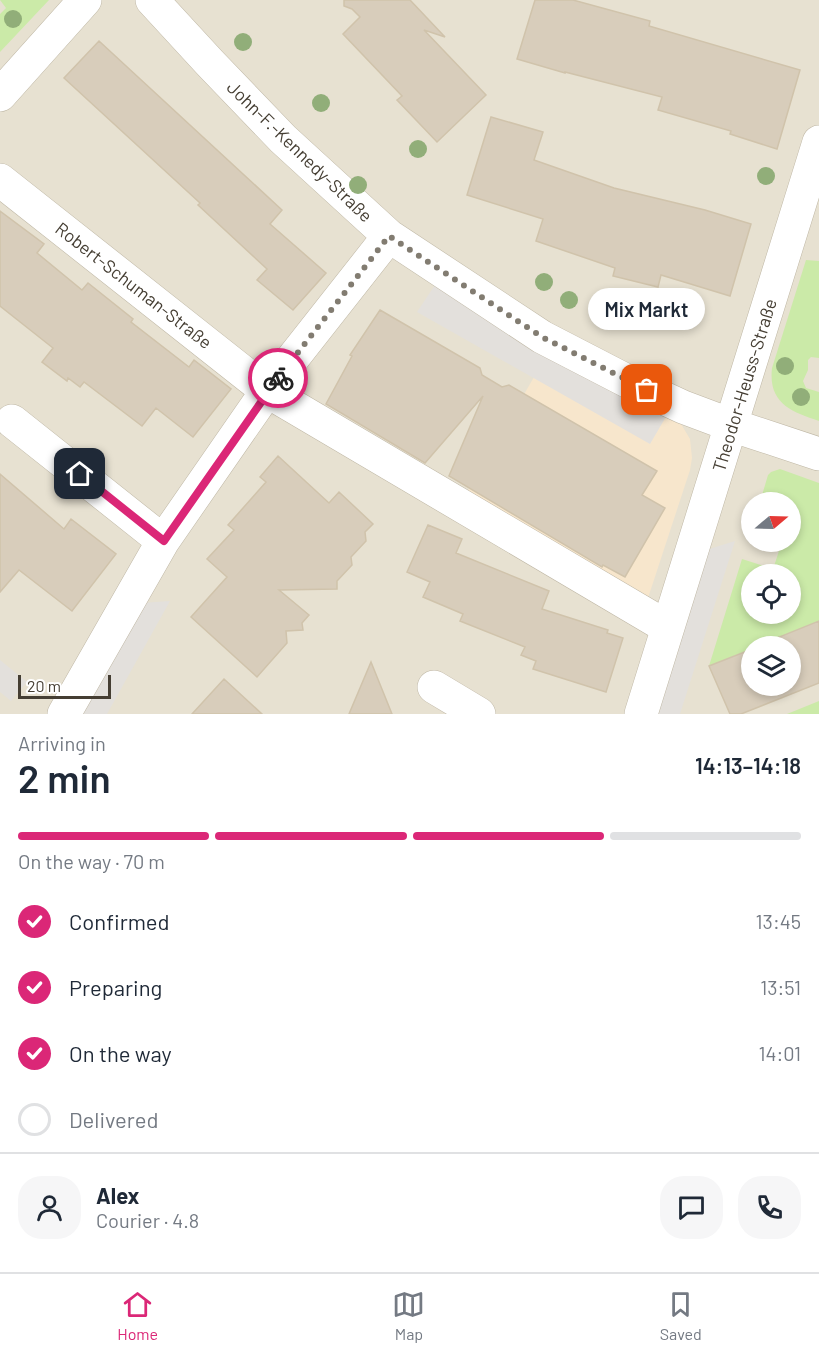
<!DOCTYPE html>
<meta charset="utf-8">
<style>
:root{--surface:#fff;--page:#f6f6f7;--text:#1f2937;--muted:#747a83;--line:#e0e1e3;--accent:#db2777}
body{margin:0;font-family:Barlow,sans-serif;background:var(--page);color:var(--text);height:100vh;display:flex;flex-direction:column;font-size:22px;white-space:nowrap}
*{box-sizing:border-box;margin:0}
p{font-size:20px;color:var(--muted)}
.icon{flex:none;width:33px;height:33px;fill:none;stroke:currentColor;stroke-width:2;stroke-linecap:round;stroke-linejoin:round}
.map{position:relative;height:714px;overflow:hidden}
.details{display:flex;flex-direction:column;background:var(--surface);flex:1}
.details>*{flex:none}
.needle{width:39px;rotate:71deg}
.controls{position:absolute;left:741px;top:492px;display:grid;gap:12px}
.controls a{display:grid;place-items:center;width:60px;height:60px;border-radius:50%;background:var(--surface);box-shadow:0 3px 9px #0003;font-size:30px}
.scale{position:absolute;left:18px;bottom:15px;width:93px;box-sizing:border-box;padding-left:6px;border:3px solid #453e33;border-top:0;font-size:16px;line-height:21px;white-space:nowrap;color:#453e33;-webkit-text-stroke:4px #fff;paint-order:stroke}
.pin{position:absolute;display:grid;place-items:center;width:51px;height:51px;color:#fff;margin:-26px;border-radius:12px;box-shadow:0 3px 9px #0006}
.courier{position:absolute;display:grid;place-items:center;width:60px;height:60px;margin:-30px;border:4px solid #db2777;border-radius:50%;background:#fff;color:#222;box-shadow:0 2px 8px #0007}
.bubble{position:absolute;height:42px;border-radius:21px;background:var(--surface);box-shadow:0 3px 9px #0003;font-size:20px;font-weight:600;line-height:42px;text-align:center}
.overview em{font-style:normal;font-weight:600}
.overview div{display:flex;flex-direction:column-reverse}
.overview{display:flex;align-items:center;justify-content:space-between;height:102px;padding:0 18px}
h1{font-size:39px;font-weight:600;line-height:45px}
.bar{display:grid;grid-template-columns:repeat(4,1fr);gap:9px 6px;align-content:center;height:72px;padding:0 18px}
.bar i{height:8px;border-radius:4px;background:var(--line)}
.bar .active{background:var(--accent)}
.bar p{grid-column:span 4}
.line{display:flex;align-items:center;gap:15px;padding:0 18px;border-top:2px solid var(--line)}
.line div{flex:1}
.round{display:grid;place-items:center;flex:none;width:63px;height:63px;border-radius:24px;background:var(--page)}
ol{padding:0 18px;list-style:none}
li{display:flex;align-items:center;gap:18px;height:66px}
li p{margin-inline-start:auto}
li .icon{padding:6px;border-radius:50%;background:var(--accent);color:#fff;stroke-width:4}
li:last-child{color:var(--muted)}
li i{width:33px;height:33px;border:3px solid var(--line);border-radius:50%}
.tab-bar{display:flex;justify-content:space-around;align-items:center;height:84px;border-top:2px solid var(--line);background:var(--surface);font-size:16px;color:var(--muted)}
.tab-bar a{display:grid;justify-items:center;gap:3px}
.tab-bar .active{color:var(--accent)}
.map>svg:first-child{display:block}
.residential{fill:#e7e1d1;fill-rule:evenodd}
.commercial{fill:#f7e6cc}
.green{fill:#cbeaa8;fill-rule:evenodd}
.parking{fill:#e3e0dc}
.building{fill:#d8cdbb;stroke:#d0c3ab;stroke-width:1.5}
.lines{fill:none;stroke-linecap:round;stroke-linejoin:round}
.minor-casing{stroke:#bfb7a5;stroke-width:34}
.minor{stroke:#fff;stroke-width:33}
.tree{fill:#91ae79}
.done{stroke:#827c71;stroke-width:6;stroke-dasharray:0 10.8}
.route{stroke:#db2777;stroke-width:8}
.labels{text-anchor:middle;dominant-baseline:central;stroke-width:4.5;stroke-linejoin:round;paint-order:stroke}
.street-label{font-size:18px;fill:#453e33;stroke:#fff}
</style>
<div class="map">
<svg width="819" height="714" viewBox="0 0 819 714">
<rect width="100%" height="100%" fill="#f3eee3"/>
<path class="residential" d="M 0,0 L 819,0 L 819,714 L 0,714 ZM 752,502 L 790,502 L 790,542 L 752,542 ZM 752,574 L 790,574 L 790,614 L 752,614 ZM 752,646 L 790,646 L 790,686 L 752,686 Z"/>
<path class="commercial" d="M 544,360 L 667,415 L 681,424 L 690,439 L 692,458 L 690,470 L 648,598 L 467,492 Z"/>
<path class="green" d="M 0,0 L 49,0 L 0,52 L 0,14 L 6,8 Z
M 806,260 L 819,261 L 819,358 L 811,357 L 808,360 L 808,370 L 803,381 L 806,388 L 819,392 L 819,421 C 791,412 768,403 772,368 Z
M 780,469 L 819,483 L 819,621 L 757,646 L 752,646 L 751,649 L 709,666 L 742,559 L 773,569 L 782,542 L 790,542 L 790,502 L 760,502 L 768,475 L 771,472 ZM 752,574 L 790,574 L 790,614 L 752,614 Z
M 819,701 L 819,714 L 787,714 Z"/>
<path class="parking" d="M 435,285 L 667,415 L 650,444 L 417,312 Z
M 735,541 L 680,714 L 653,714 L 706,550 Z
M 170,601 L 107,714 L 79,714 L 141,603 Z
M 0,660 L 27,682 L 11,701 L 0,692 Z"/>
<path class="building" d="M 344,0 L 410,0 L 445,37 L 424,30 L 486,95 L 437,142 L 397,100 L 402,96 L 343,34 L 360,17 L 352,9 L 344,6 Z
M 535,0 L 573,0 L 650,21 L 649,26 L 800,70 L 777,149 L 730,134 L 731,131 L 658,110 L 662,97 L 565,72 L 565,73 L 517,59 Z
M 99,41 L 282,210 L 270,224 L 326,273 L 293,310 L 257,280 L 267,269 L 198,205 L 200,203 L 64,78 Z
M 491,117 L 543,132 L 534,160 L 614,188 L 705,210 L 751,224 L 730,296 L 661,275 L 658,287 L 613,276 L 615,268 L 536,241 L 543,219 L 467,195 Z
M 0,211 L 44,244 L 37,253 L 82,290 L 88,283 L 133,319 L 131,322 L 189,367 L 194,360 L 231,389 L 193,437 L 156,408 L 142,426 L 84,382 L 80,387 L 68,378 L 67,381 L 42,362 L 53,348 L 0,306 Z
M 380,310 L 480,368 L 482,375 L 502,387 L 509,385 L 657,471 L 642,495 L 665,508 L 625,577 L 603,565 L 602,567 L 449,476 L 483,396 L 425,463 L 326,404 L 352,356 L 350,355 Z
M 278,456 L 329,503 L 339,492 L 373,524 L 365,532 L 366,541 L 351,557 L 352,565 L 337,581 L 337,589 L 279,590 L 309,615 L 302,623 L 303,630 L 286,631 L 287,643 L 257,677 L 191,617 L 227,577 L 207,559 L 234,530 L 228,525 L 266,482 L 260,477 Z
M 0,474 L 64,529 L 71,519 L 116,554 L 72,611 L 19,570 L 0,592 Z
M 428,525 L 462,539 L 456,553 L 549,591 L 542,609 L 608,630 L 607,633 L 623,638 L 606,692 L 533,669 L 536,661 L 521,655 L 525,647 L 460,621 L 463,614 L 423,597 L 430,582 L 407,572 Z
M 819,621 L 819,683 L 741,714 L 730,714 L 709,666 L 752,649 L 752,686 L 790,686 L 790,646 L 757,646 Z
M 371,662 L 392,714 L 349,714 Z
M 224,679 L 262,714 L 192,714 Z"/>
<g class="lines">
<g class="minor-casing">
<path id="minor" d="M 152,0 L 210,63 L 283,139 L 389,236 L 542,337 L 629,382 L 683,407 L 731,425 L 819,454
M 0,95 L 85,0
M 0,180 L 267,391 L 667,627
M 12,421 L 163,541
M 434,687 L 479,714
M 64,714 L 163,541 L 267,391 L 389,236
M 641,714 L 819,142"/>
</g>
<use href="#minor" class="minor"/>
</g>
<g class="tree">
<circle cx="13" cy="19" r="9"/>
<circle cx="243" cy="42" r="9"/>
<circle cx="321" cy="103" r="9"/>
<circle cx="418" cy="149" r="9"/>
<circle cx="766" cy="176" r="9"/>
<circle cx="358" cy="185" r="9"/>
<circle cx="544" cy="282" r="9"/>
<circle cx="569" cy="300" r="9"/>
<circle cx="785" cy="366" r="9"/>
<circle cx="801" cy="397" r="9"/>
</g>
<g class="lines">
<path class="done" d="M 278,378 L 389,236 L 542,337 L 647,390"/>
<path class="route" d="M 80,474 L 164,541 L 278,378"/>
</g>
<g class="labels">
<g class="street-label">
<text transform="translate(300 151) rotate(44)">John-F.-Kennedy-Straße</text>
<text transform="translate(134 285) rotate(38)">Robert-Schuman-Straße</text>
<text transform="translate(744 385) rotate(-73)">Theodor-Heuss-Straße</text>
</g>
</g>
</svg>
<div class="controls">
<a><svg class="needle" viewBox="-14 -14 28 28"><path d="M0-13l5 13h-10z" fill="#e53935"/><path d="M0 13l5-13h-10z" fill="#747a83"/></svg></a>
<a><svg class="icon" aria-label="locate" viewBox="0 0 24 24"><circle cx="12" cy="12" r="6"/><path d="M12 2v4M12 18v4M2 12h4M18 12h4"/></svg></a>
<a><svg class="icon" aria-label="layers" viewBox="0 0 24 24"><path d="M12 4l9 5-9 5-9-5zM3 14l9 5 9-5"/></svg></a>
</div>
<div class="scale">20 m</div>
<div class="pin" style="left:647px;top:390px;background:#ea580c"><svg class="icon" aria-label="bag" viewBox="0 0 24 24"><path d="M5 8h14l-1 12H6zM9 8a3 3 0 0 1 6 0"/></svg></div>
<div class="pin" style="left:80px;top:474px;background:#1f2937"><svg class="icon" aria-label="home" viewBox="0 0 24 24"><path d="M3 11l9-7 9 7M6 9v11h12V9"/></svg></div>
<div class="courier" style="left:278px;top:378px"><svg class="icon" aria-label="bike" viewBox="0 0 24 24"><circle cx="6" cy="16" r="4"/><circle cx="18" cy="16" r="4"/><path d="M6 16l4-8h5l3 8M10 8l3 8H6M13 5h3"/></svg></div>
<div class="bubble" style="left:588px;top:288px;width:117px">Mix Markt</div>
</div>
<section class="details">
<div class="overview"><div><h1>2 min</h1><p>Arriving in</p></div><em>14:13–14:18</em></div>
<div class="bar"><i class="active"></i><i class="active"></i><i class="active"></i><i></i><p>On the way · 70 m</p></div>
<ol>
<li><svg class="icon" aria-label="check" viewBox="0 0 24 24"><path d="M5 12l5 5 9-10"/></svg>Confirmed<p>13:45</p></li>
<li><svg class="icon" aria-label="check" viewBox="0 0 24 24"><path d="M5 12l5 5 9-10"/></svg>Preparing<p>13:51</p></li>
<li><svg class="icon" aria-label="check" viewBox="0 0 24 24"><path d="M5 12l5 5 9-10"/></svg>On the way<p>14:01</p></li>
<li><i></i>Delivered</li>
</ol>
<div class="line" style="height:108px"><a class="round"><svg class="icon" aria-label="person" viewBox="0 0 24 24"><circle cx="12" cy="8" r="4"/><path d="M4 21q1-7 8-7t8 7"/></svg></a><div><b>Alex</b><p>Courier · 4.8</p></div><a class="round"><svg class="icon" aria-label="chat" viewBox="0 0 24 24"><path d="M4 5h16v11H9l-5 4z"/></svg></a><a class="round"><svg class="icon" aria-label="phone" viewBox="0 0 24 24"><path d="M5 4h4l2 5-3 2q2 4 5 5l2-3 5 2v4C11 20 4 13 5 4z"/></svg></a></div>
</section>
<nav class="tab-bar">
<a class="active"><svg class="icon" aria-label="home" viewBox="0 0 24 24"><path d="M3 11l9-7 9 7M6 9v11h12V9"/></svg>Home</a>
<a><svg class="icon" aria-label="map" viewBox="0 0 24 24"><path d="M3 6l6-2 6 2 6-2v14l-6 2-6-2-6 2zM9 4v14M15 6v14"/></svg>Map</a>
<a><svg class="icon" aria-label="saved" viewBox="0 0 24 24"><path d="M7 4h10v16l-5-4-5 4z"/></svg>Saved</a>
</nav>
